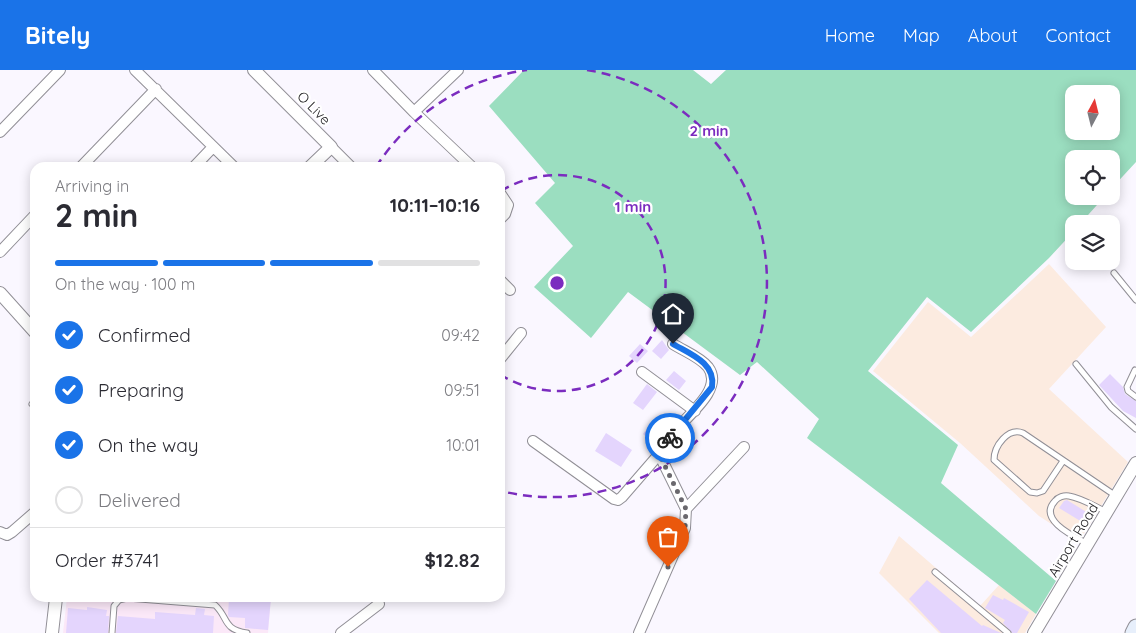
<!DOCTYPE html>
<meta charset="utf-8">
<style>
:root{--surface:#fff;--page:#f7f7f7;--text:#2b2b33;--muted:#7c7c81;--line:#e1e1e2;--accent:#1a73e8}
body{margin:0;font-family:Quicksand,sans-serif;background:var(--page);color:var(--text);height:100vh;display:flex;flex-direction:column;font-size:19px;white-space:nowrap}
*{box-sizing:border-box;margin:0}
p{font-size:16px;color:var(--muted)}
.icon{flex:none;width:28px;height:28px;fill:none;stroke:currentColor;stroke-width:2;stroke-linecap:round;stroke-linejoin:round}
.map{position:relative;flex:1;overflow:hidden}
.drawer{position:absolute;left:30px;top:92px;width:475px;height:440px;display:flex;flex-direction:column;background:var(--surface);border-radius:15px;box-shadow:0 2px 12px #0003}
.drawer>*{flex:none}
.needle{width:32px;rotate:7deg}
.buttons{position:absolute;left:1065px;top:15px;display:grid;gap:10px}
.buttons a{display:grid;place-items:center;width:55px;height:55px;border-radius:10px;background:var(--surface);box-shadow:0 2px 12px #0003;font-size:25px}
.pin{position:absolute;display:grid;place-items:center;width:42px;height:42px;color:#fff;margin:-51px -21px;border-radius:50% 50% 50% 0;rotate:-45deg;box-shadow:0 0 5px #0007}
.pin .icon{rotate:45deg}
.courier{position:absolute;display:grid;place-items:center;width:50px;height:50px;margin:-25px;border:4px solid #1a73e8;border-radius:50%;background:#fff;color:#222;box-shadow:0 1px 6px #0007}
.overview em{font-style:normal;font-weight:700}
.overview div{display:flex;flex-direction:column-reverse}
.overview{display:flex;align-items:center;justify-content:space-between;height:85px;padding:0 25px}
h1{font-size:32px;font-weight:700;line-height:38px}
.bar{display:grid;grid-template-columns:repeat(4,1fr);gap:8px 5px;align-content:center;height:60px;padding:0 25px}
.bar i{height:6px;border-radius:4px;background:var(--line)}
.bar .active{background:var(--accent)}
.bar p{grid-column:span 4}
.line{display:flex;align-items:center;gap:12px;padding:0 25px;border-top:1px solid var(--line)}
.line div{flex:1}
ol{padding:0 25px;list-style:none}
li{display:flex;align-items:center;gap:15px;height:55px}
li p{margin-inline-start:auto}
li .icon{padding:5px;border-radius:50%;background:var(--accent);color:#fff;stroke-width:4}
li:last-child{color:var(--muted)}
li i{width:28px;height:28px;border:2px solid var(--line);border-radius:50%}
header{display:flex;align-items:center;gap:30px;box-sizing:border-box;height:70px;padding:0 25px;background:var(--accent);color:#fff}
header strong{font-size:24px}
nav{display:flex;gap:28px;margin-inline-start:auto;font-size:18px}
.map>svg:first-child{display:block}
.industrial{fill:#fcebe0}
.medical{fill:#fbe8f8}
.green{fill:#9bdec0;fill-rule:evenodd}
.building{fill:#e4d5fd}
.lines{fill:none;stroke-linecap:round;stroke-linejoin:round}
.service-casing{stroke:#918f96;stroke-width:7}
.minor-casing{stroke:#918f96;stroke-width:12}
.tertiary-casing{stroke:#918f96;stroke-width:14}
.secondary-casing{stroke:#918f96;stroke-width:17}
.service{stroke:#fff;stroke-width:5}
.minor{stroke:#fff;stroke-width:10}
.tertiary{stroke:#fff;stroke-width:12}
.secondary{stroke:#e7effb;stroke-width:15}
.done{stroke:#6a686d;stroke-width:5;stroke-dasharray:0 9}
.route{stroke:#1a73e8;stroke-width:6}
.ring{fill:none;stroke:#7b2cbf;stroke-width:2.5;stroke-dasharray:9 6}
.labels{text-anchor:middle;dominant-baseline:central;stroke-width:4.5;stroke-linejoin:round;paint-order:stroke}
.street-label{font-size:14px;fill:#1c1b1e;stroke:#fff}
.centre{fill:#7b2cbf;stroke:#fff;stroke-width:2.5}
.ring-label{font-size:15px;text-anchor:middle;font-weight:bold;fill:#7b2cbf;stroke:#fff;stroke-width:4.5;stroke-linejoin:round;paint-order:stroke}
</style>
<header>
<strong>Bitely</strong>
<nav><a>Home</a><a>Map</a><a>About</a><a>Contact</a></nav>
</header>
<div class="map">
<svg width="1136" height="563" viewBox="0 0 1136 563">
<rect width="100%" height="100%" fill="#faf7ff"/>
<path class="industrial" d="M 1049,194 L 1106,257 L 1049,319 L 1128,392 L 1079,472 L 1039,446 L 960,373 L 873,301 L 928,232 L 971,267 Z
M 899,466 L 980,536 L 999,515 L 1036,544 L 1025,563 L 939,563 L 879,503 Z"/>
<path class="medical" d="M 67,528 L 271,528 L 268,563 L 63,563 Z"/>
<path class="green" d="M 524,0 L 693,0 L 711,14 L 726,0 L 1136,0 L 1136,92 L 1111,119 L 1111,89 L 1074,89 L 1074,126 L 1105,126 L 1080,154 L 1074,154 L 1074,161 L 1049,188 L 971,262 L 927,227 L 868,301 L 958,375 L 941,413 L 1056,511 L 1036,544 L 911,447 L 807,368 L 819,349 L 757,292 L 740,305 L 628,222 L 591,268 L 534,217 L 573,176 L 535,133 L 555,113 L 489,36 ZM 1074,24 L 1111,24 L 1111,61 L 1074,61 Z"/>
<path class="building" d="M 662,270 L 669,280 L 661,289 L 652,281 Z
M 640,274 L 648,281 L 637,293 L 629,286 Z
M 674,301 L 686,311 L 679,320 L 666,310 Z
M 1110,304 L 1123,317 L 1125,324 L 1136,331 L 1136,348 L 1123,341 L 1099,315 Z
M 647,314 L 657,322 L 643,340 L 633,333 Z
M 656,347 L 666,355 L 653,372 L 643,364 Z
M 606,363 L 632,380 L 621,397 L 595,381 Z
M 1067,430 L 1088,443 L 1082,452 L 1059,438 L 1064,431 Z
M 927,510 L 982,556 L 983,555 L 1001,563 L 941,563 L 909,529 Z
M 993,525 L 1003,530 L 1004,528 L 1029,542 L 1017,563 L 1012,563 L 1003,553 L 1005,550 L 985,538 Z
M 229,528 L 271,528 L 268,560 L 245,558 L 245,548 L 229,547 L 228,545 Z
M 87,537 L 107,540 L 106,546 L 109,546 L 108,563 L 66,563 L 68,538 L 87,540 Z
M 196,538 L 205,539 L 204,545 L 214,546 L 213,563 L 116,563 L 118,546 L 155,549 L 155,542 L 195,545 Z"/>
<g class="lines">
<g class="service-casing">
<path id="service" d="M 1114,203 L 1136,230
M 1076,294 L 1111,337 L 1136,359
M 1135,300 L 1127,317 L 1128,321 L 1136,327
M 32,334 L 35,336
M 1063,391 L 1043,421 L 1037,423 L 1030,422 L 994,390 C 994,376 1008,357 1023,363 L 1116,426
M 1088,474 C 1075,467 1037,450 1055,431 C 1058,427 1064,425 1069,426 C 1081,428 1094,436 1105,441
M 935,502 L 1008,563
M 127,528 L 215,535 C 229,548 222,559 247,563
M 112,563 L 114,536 L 119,530 L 127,528"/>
</g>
<g class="minor-casing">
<path id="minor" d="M 135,0 L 235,98
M 373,0 L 414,42 L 473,98
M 414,42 L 458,0
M 0,62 L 60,0
M 331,77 L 352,98
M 80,98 L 156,19
M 193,98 L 213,77
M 500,123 L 508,135 L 505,144 L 500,149
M 0,182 L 35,145
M 500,210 L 510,220
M 500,289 L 521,263
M 642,302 L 695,341
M 533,371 L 614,429 L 618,430 L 622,427 L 661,382
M 686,439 L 744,377
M 0,462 L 7,465 L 12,462 L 35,442
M 341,563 L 379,534
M 639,563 L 685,458 L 686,439 L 662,390 C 662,387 661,385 661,382 C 664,359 729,325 708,297 C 700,287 684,281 673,274"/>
</g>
<g class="tertiary-casing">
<path id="tertiary" d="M 254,0 L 331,77 L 309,98
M 0,223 L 35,262
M 52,563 L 56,528
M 1034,563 L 1136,393"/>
</g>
<g class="secondary-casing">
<path id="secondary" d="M 1133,563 L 1136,557"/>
</g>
<use href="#service" class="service"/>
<use href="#minor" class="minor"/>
<use href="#tertiary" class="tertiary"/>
<use href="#secondary" class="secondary"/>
</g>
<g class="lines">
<path class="done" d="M 668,497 L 685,458 L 686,439 L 662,390 L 661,382 L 670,368"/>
<path class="route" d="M 670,368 L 712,317 C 716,293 690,284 673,274"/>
</g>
<g class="ring">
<path d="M501 121A108 108 0 1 1 501 305"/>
<path d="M376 97A215 215 0 0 1 527 0M587 0A215 215 0 1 1 501 421"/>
</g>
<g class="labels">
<g class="street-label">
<text transform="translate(314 38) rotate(45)">O Live</text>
<text transform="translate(1073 470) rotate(-59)">Airport Road</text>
</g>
</g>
<circle cx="557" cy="213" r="8" class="centre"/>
<g class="ring-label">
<text x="709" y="66">2 min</text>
<text x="633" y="142">1 min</text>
</g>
</svg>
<div class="buttons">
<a><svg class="needle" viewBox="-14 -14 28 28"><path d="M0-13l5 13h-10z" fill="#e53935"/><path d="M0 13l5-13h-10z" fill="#7c7c81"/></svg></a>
<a><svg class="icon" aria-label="locate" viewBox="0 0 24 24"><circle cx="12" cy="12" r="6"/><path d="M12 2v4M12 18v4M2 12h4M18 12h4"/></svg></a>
<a><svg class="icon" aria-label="layers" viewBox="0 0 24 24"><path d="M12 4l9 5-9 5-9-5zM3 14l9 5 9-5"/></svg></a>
</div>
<div class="pin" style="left:668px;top:497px;background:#ea580c"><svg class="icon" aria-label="bag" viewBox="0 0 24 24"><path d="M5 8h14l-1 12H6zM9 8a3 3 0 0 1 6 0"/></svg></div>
<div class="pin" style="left:673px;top:274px;background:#1f2937"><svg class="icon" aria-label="home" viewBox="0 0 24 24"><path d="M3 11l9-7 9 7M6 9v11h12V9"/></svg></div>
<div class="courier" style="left:670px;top:368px"><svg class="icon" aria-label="bike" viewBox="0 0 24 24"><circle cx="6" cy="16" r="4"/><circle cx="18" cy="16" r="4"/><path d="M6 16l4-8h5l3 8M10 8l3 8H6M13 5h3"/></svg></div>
<section class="drawer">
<div class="overview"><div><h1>2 min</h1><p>Arriving in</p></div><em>10:11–10:16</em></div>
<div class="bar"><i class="active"></i><i class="active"></i><i class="active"></i><i></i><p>On the way · 100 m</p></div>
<ol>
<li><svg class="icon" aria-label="check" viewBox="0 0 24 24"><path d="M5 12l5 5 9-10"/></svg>Confirmed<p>09:42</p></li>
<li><svg class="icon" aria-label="check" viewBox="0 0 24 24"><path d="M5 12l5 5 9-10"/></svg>Preparing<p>09:51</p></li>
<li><svg class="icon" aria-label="check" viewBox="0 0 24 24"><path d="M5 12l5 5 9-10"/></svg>On the way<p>10:01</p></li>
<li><i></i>Delivered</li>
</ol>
<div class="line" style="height:65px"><div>Order #3741</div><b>$12.82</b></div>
</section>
</div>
